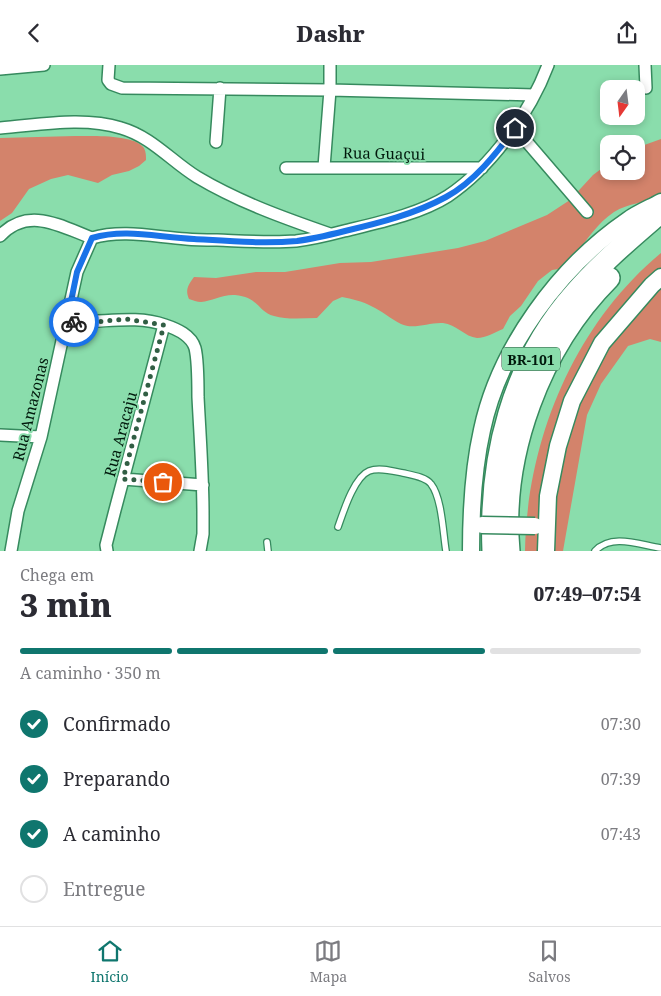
<!DOCTYPE html>
<html lang="pt">
<meta charset="utf-8">
<style>
:root{--surface:#fff;--page:#f2f2f3;--text:#2b2b33;--muted:#7c7c81;--line:#e1e1e2;--accent:#0f766e}
body{margin:0;font-family:"Noto Serif",serif;background:var(--page);color:var(--text);height:100vh;display:flex;flex-direction:column;font-size:19px;white-space:nowrap}
*{box-sizing:border-box;margin:0}
p{font-size:16px;color:var(--muted)}
.icon{flex:none;width:28px;height:28px;fill:none;stroke:currentColor;stroke-width:2;stroke-linecap:round;stroke-linejoin:round}
.map{position:relative;height:486px;overflow:hidden}
.drawer{display:flex;flex-direction:column;background:var(--surface);flex:1}
.drawer>*{flex:none}
.needle{width:32px;rotate:194deg}
.tools{position:absolute;left:600px;top:15px;display:grid;gap:10px}
.tools a{display:grid;place-items:center;width:45px;height:45px;border-radius:10px;background:var(--surface);box-shadow:0 2px 8px #0003;font-size:25px}
.pin{position:absolute;display:grid;place-items:center;width:42px;height:42px;color:#fff;margin:-21px;border:2px solid #fff;border-radius:50%;box-shadow:0 1px 5px #0007}
.courier{position:absolute;display:grid;place-items:center;width:50px;height:50px;margin:-25px;border:4px solid #1a73e8;border-radius:50%;background:#fff;color:#222;box-shadow:0 1px 6px #0007}
.summary em{font-style:normal;font-weight:800}
.summary div{display:flex;flex-direction:column-reverse}
.summary{display:flex;align-items:center;justify-content:space-between;height:85px;padding:0 20px}
h1{font-size:32px;font-weight:800;line-height:38px}
.bar{display:grid;grid-template-columns:repeat(4,1fr);gap:8px 5px;align-content:center;height:60px;padding:0 20px}
.bar i{height:6px;border-radius:4px;background:var(--line)}
.bar .active{background:var(--accent)}
.bar p{grid-column:span 4}
ol{padding:0 20px;list-style:none}
li{display:flex;align-items:center;gap:15px;height:55px}
li p{margin-inline-start:auto}
li .icon{padding:5px;border-radius:50%;background:var(--accent);color:#fff;stroke-width:4}
li:last-child{color:var(--muted)}
li i{width:28px;height:28px;border:2px solid var(--line);border-radius:50%}
header{display:flex;justify-content:space-between;align-items:center;height:65px;padding:0 20px;background:var(--surface);font-size:22px;font-weight:800}
.tab-bar{display:flex;justify-content:space-around;align-items:center;height:70px;border-top:1px solid var(--line);background:var(--surface);font-size:14px;color:var(--muted)}
.tab-bar a{display:grid;justify-items:center;gap:2px}
.tab-bar .active{color:var(--accent)}
.map>svg:first-child{display:block}
.green{fill:#d3836b}
.lines{fill:none;stroke-linecap:round;stroke-linejoin:round}
.lane-casing{stroke:#368a5e;stroke-width:8}
.street-casing{stroke:#368a5e;stroke-width:14}
.secondary-casing{stroke:#368a5e;stroke-width:19}
.highway-casing{stroke:#368a5e;stroke-width:24}
.lane{stroke:#fff;stroke-width:5.5}
.street{stroke:#fff;stroke-width:11}
.secondary{stroke:#fff;stroke-width:16}
.highway{stroke:#fff;stroke-width:21}
.secondary-bridge-casing{stroke:#368a5e;stroke-width:19;stroke-linecap:butt}
.secondary-bridge{stroke:#fff;stroke-width:16}
.done{stroke:#315e44;stroke-width:5;stroke-dasharray:0 9}
.route{stroke:#1a73e8;stroke-width:6}
.labels{text-anchor:middle;dominant-baseline:central;stroke-width:4;stroke-linejoin:round;paint-order:stroke}
.shield{fill:#8addac;stroke:#2a543c;stroke-width:1}
.shield-label{font-size:14px;font-weight:bold;fill:#01190c}
.street-label{font-size:15px;fill:#01190c;stroke:#8addac}
</style>
<header><svg class="icon" aria-label="back" viewBox="0 0 24 24"><path d="M15 5l-7 7 7 7"/></svg>Dashr<svg class="icon" aria-label="share" viewBox="0 0 24 24"><path d="M12 15V3M7 8l5-5 5 5M5 13v7h14v-7"/></svg></header>
<div class="map">
<svg width="661" height="486" viewBox="0 0 661 486">
<rect width="100%" height="100%" fill="#8addac"/>
<path class="green" d="M 75,71 C 91,71 135,69 144,83 C 146,87 146,91 146,95 L 139,101 L 129,106 L 112,110 L 98,118 L 68,110 L 51,114 L 29,124 L 12,148 L 0,156 L 0,73 Z
M 661,74 L 661,130 C 646,138 628,138 614,147 C 593,161 581,185 565,203 L 552,205 L 538,216 L 521,241 L 510,251 L 503,264 C 495,267 486,273 477,273 C 465,272 456,259 443,258 C 429,257 414,265 401,259 C 391,254 382,246 371,241 C 362,236 352,234 342,232 L 333,236 L 317,253 C 303,253 288,255 274,251 C 258,247 259,232 235,230 C 223,229 212,236 201,237 C 197,237 193,235 189,234 C 185,225 188,220 194,212 L 216,213 L 256,207 L 285,207 L 340,198 L 371,197 L 458,183 L 485,176 L 547,150 L 570,135 L 593,110 L 609,98 L 609,106 L 636,106 L 636,83 Z
M 661,188 L 661,277 L 650,274 L 628,281 L 601,319 L 587,350 L 563,486 L 525,486 C 527,375 574,260 661,188 Z"/>
<g class="lines">
<g class="lane-casing">
<path id="lane" d="M 338,462 C 343,448 354,412 369,406 C 379,402 393,406 403,408 C 412,410 426,412 431,419 C 442,433 443,468 446,486
M 267,477 L 268,486
M 595,486 C 612,468 640,480 661,483"/>
</g>
<g class="street-casing">
<path id="street" d="M 109,0 L 108,15 L 111,19 L 122,23 L 330,25 L 534,30
M 645,0 L 646,23
M 0,4 L 44,0
M 0,63 C 39,60 83,51 121,63 C 152,72 171,96 197,112 C 239,137 284,153 330,169
M 515,63 L 587,147
M 216,77 L 220,23
M 324,102 L 330,25 L 330,0
M 286,103 L 482,103
M 0,171 C 28,141 60,161 92,173
M 67,256 C 100,259 133,249 165,260 C 177,264 191,270 195,283 C 198,295 198,319 198,332 C 200,371 203,411 203,450 L 203,469 L 200,486
M 0,370 L 41,372
M 123,414 L 203,420
M 11,486 L 18,446 L 41,372 L 77,207 L 92,173 C 123,164 155,172 186,174 C 196,175 206,175 217,175 C 243,176 270,178 296,176 C 312,174 329,170 344,166 C 377,158 420,149 448,131 C 491,102 530,48 548,0
M 107,486 L 106,480 L 115,445 L 164,260"/>
</g>
<g class="secondary-casing">
<path id="secondary" d="M 471,486 C 471,446 473,405 482,365 C 499,284 559,202 628,155 C 638,148 650,143 661,137
M 546,486 L 548,431 L 558,381 L 572,336 L 602,278 L 652,220 L 661,212"/>
</g>
<g class="highway-casing">
<path id="highway" d="M 493,486 C 489,393 512,299 575,228 C 601,198 631,173 661,147
M 509,486 C 500,389 540,282 609,213"/>
</g>
<use href="#lane" class="lane"/>
<use href="#street" class="street"/>
<use href="#secondary" class="secondary"/>
<use href="#highway" class="highway"/>
<g class="secondary-bridge-casing">
<path id="secondary-bridge" d="M 482,460 L 535,461"/>
</g>
<use href="#secondary-bridge" class="secondary-bridge"/>
</g>
<g class="lines">
<path class="done" d="M 74,257 L 85,258 L 126,254 L 164,260 L 123,414 L 163,417"/>
<path class="route" d="M 74,257 L 67,256 L 77,207 L 92,173 C 126,163 160,173 194,174 C 228,176 263,179 297,176 C 313,174 329,170 345,166 C 379,158 415,149 446,132 C 474,117 497,88 515,63"/>
</g>
<g class="labels">
<rect class="shield" x="502" y="282.5" width="58" height="23" rx="4"/>
<g class="shield-label">
<text x="531" y="294">BR-101</text>
</g>
<g class="street-label">
<text transform="translate(384 88) rotate(1)">Rua Guaçui</text>
<text transform="translate(30 344) rotate(-76)">Rua Amazonas</text>
<text transform="translate(120 369) rotate(-75)">Rua Aracaju</text>
</g>
</g>
</svg>
<div class="tools">
<a><svg class="needle" viewBox="-14 -14 28 28"><path d="M0-13l5 13h-10z" fill="#e53935"/><path d="M0 13l5-13h-10z" fill="#7c7c81"/></svg></a>
<a><svg class="icon" aria-label="locate" viewBox="0 0 24 24"><circle cx="12" cy="12" r="6"/><path d="M12 2v4M12 18v4M2 12h4M18 12h4"/></svg></a>
</div>
<div class="pin" style="left:163px;top:417px;background:#ea580c"><svg class="icon" aria-label="bag" viewBox="0 0 24 24"><path d="M5 8h14l-1 12H6zM9 8a3 3 0 0 1 6 0"/></svg></div>
<div class="pin" style="left:515px;top:63px;background:#1f2937"><svg class="icon" aria-label="home" viewBox="0 0 24 24"><path d="M3 11l9-7 9 7M6 9v11h12V9"/></svg></div>
<div class="courier" style="left:74px;top:257px"><svg class="icon" aria-label="bike" viewBox="0 0 24 24"><circle cx="6" cy="16" r="4"/><circle cx="18" cy="16" r="4"/><path d="M6 16l4-8h5l3 8M10 8l3 8H6M13 5h3"/></svg></div>
</div>
<section class="drawer">
<div class="summary"><div><h1>3 min</h1><p>Chega em</p></div><em>07:49–07:54</em></div>
<div class="bar"><i class="active"></i><i class="active"></i><i class="active"></i><i></i><p>A caminho · 350 m</p></div>
<ol>
<li><svg class="icon" aria-label="check" viewBox="0 0 24 24"><path d="M5 12l5 5 9-10"/></svg>Confirmado<p>07:30</p></li>
<li><svg class="icon" aria-label="check" viewBox="0 0 24 24"><path d="M5 12l5 5 9-10"/></svg>Preparando<p>07:39</p></li>
<li><svg class="icon" aria-label="check" viewBox="0 0 24 24"><path d="M5 12l5 5 9-10"/></svg>A caminho<p>07:43</p></li>
<li><i></i>Entregue</li>
</ol>
</section>
<nav class="tab-bar">
<a class="active"><svg class="icon" aria-label="home" viewBox="0 0 24 24"><path d="M3 11l9-7 9 7M6 9v11h12V9"/></svg>Início</a>
<a><svg class="icon" aria-label="map" viewBox="0 0 24 24"><path d="M3 6l6-2 6 2 6-2v14l-6 2-6-2-6 2zM9 4v14M15 6v14"/></svg>Mapa</a>
<a><svg class="icon" aria-label="saved" viewBox="0 0 24 24"><path d="M7 4h10v16l-5-4-5 4z"/></svg>Salvos</a>
</nav>
